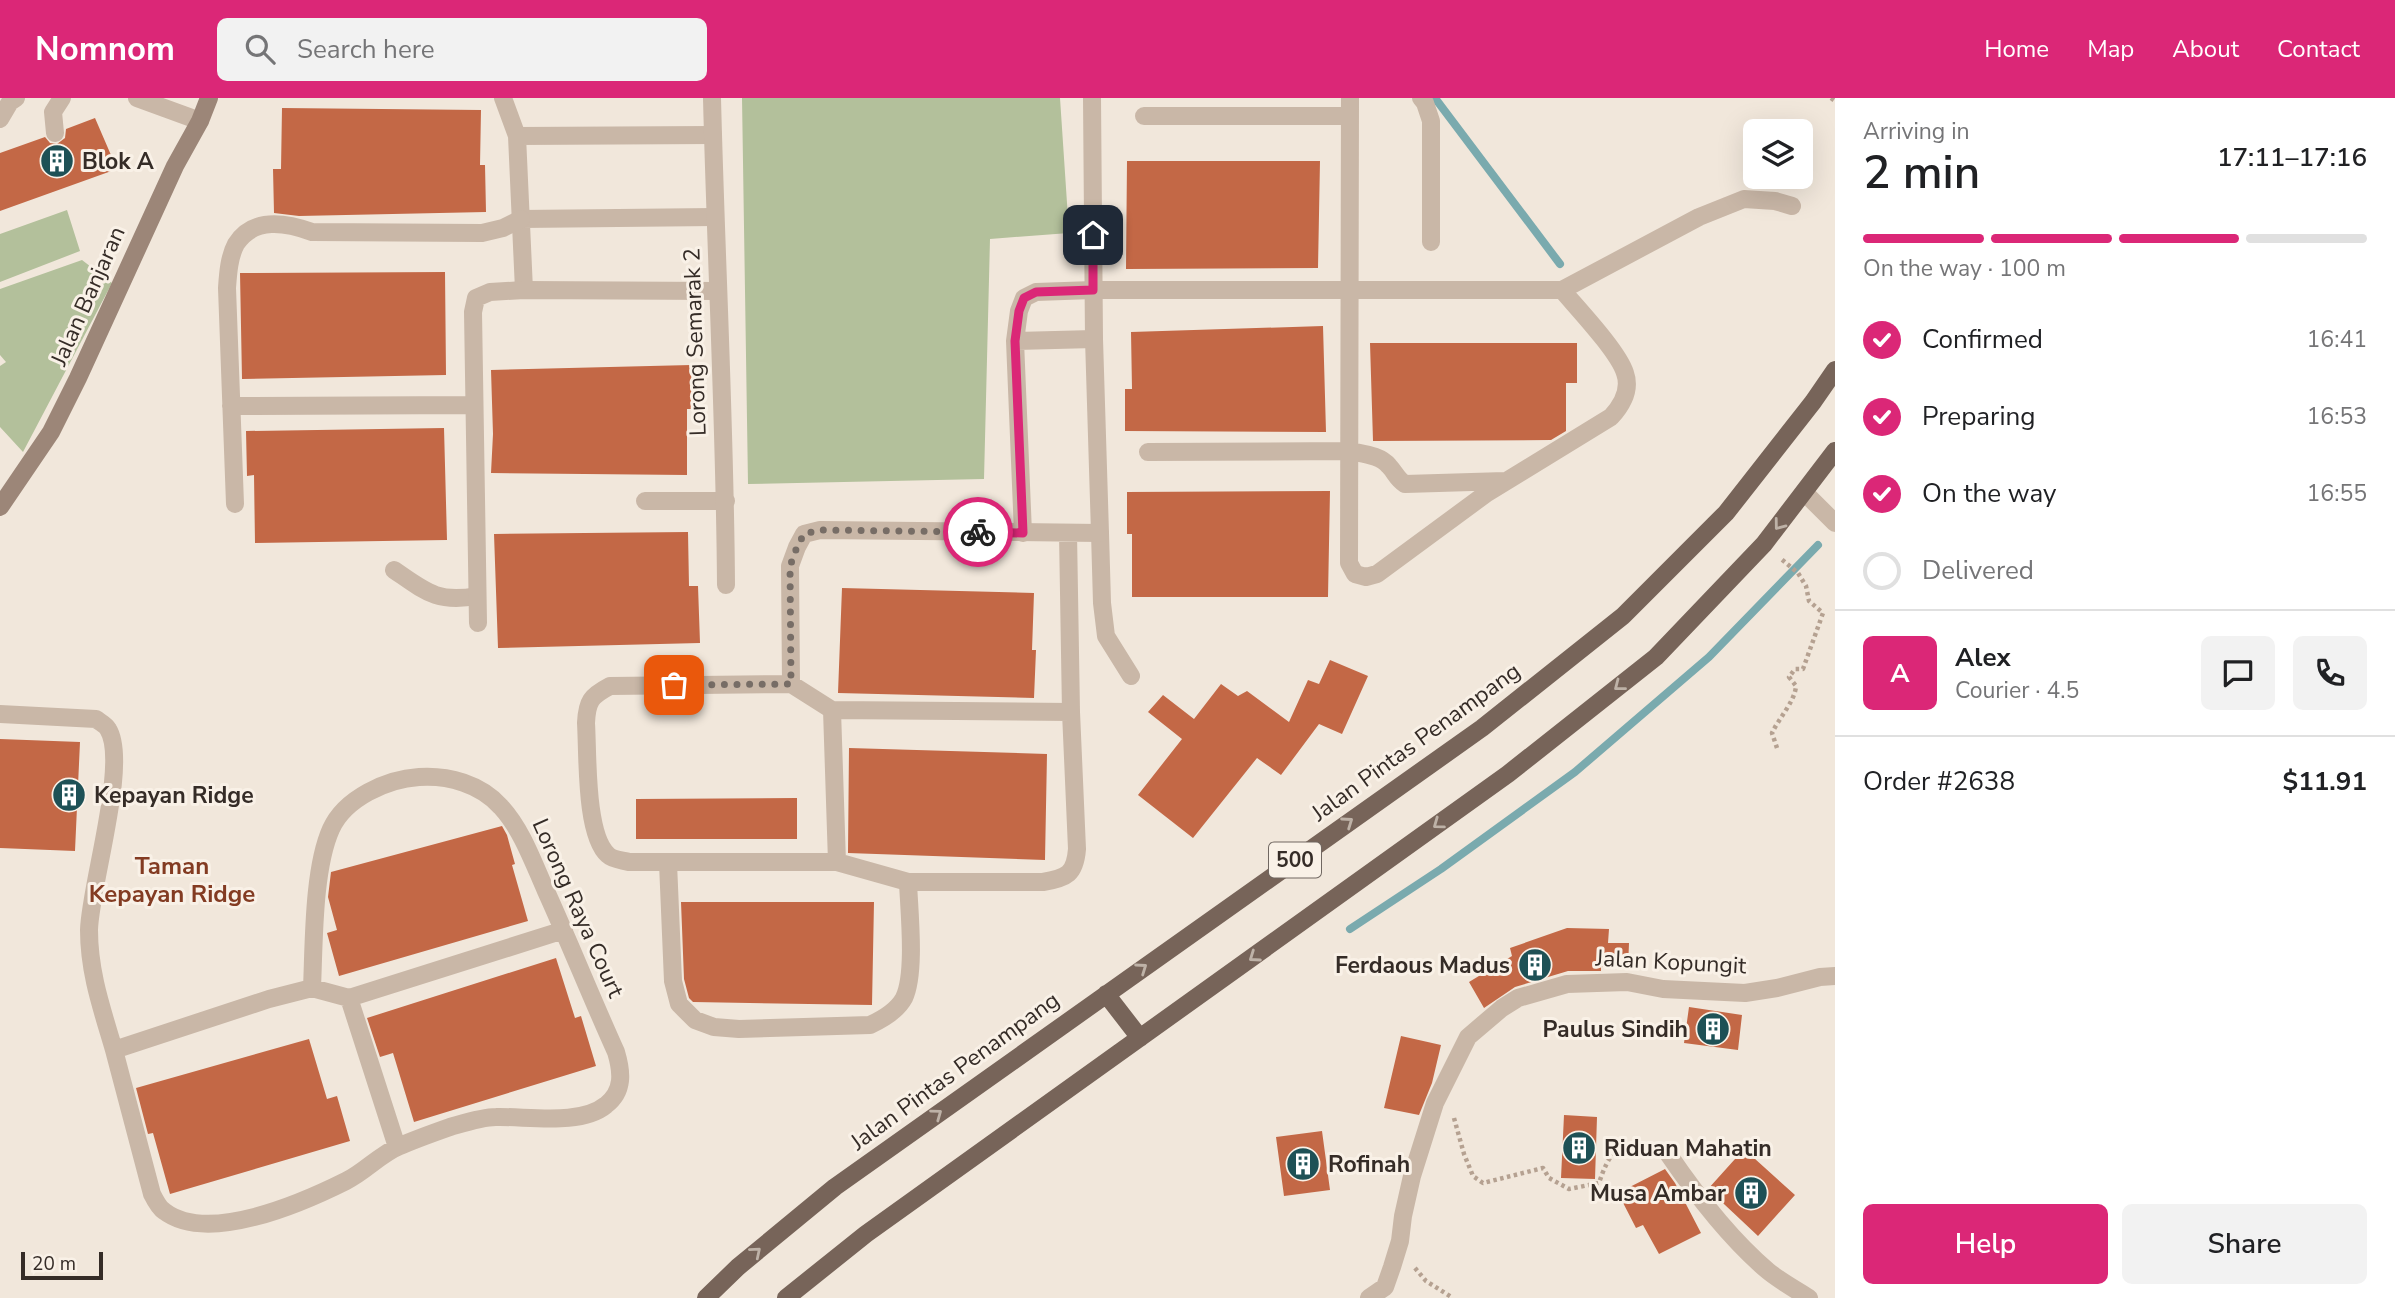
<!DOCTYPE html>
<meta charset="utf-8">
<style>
:root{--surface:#fff;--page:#f2f2f2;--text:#202124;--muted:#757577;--line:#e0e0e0;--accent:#db2777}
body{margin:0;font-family:"Nunito Sans",sans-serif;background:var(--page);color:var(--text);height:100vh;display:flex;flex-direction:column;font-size:26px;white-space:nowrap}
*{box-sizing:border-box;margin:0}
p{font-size:23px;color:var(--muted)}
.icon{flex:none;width:38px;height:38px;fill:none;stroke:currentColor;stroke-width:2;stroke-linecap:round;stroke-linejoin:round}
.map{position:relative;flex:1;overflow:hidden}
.details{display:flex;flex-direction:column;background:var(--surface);width:560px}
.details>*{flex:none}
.buttons{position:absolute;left:1743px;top:21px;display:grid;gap:14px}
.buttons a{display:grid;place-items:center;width:70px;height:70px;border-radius:10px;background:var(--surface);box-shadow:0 7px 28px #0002;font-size:35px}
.scale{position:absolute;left:21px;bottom:18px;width:82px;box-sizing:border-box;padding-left:7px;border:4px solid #352c27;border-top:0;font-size:19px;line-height:24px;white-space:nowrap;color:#352c27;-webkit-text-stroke:5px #f9f1e7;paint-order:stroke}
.pin{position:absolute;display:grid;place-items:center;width:60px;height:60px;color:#fff;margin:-30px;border-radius:14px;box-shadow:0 4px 10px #0006}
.courier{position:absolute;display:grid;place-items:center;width:70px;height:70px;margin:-35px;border:5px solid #db2777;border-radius:50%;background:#fff;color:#222;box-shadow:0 2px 9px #0007}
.overview em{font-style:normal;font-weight:600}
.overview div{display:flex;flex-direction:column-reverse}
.overview{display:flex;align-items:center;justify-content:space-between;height:119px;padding:0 28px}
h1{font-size:46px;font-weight:600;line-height:52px}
.bar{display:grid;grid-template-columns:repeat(4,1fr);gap:10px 7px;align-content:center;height:84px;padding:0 28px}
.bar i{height:9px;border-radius:5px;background:var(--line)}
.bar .selected{background:var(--accent)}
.bar p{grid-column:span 4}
.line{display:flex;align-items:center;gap:18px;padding:0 28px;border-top:2px solid var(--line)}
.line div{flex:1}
.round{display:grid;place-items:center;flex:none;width:74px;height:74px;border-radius:10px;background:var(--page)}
ol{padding:0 28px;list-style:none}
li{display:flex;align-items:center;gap:21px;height:77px}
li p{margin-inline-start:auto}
li .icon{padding:7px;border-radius:50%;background:var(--accent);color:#fff;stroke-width:4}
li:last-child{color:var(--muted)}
li i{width:38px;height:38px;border:4px solid var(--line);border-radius:50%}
.primary-button{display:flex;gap:14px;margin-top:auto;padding:14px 28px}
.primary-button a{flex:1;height:80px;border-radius:10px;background:var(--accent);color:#fff;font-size:28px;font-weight:600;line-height:80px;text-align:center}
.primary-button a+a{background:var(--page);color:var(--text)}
header{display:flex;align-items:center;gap:42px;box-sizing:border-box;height:98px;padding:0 35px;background:var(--accent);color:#fff}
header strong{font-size:33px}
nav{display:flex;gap:38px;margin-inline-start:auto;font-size:24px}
.search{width:490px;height:63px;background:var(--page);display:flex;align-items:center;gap:18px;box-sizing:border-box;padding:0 24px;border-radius:10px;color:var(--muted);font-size:26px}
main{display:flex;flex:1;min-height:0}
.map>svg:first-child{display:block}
.green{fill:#b3c09b}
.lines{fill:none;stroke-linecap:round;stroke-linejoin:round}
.stream{stroke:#7aaaae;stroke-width:8}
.building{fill:#c36846}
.path{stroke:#b5a191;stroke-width:4.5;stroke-dasharray:3.5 3.5;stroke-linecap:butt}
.lane{stroke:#c9b7a7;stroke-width:18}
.street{stroke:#c9b7a7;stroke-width:18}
.secondary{stroke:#9c8678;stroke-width:18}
.primary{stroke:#776459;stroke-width:18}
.oneway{stroke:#beb2a7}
.done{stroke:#776d66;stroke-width:7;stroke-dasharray:0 12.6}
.route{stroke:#db2777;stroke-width:9}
.labels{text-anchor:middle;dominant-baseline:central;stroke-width:6;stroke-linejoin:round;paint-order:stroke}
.shield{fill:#f9f1e7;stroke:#706761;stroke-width:2}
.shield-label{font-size:21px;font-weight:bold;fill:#352c27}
.poi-label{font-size:23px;font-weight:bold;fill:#352c27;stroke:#f9f1e7;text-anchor:start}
.street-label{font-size:23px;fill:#352c27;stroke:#f9f1e7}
.neighbourhood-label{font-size:24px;font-weight:bold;fill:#833b22;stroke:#f9f1e7}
</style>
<header>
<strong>Nomnom</strong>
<div class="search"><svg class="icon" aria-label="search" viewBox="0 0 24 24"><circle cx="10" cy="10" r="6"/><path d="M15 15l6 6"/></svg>Search here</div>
<nav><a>Home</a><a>Map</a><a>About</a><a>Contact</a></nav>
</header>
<main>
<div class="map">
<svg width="1835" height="1200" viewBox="0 0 1835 1200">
<rect width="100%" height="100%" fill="#f1e7db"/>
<path class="green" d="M 742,0 L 1060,0 L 1069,135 L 990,141 L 984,381 L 748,386 Z
M 67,112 L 80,153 L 0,184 L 0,136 Z
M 82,162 L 112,185 L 23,354 L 0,329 L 0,268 L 6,264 L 0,257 L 0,191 Z"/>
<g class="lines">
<path class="stream" d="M 1435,0 L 1560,166
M 1350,831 L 1441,771 L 1575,674 L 1709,559 L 1818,447"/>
</g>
<path class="building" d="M 282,10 L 481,12 L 480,67 L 485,67 L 486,114 L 299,118 L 274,115 L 273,71 L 281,71 Z
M 95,20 L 117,71 L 0,113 L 0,55 L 45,39 L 50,45 L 57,46 L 65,40 L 66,31 Z
M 1127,63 L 1320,63 L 1318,170 L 1126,171 Z
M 445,174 L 446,277 L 242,281 L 240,175 Z
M 1323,228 L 1326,334 L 1125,333 L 1125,291 L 1132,291 L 1131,234 Z
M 1370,245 L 1577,245 L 1577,285 L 1566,285 L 1566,333 L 1551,342 L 1373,343 Z
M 691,267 L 692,311 L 687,311 L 687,377 L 491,375 L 493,336 L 491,272 Z
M 444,330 L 447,442 L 255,445 L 254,377 L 247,378 L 246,333 Z
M 1330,393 L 1328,499 L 1132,499 L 1132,436 L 1127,436 L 1127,394 Z
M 688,434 L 689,488 L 698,488 L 700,545 L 498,550 L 494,436 Z
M 842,490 L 1034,495 L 1032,552 L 1036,552 L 1034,600 L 838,595 Z
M 1330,562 L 1368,578 L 1342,636 L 1319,626 L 1281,677 L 1257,660 L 1193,740 L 1138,697 L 1182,641 L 1148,614 L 1163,597 L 1194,621 L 1221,586 L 1238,598 L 1247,593 L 1289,624 L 1308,582 L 1319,586 Z
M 0,641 L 80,644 L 75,753 L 0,750 Z
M 849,650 L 1047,656 L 1045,762 L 848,755 Z
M 797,700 L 797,741 L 636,741 L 636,701 Z
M 502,728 L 507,737 L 515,766 L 512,767 L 528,823 L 339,878 L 327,835 L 337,832 L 328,799 L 331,774 Z
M 681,804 L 874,804 L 872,907 L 693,904 L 689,900 L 684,881 Z
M 1567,830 L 1609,831 L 1608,845 L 1629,845 L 1628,870 L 1601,869 L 1601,873 L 1568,873 L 1515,889 L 1484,910 L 1469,884 L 1512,858 L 1510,850 Z
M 556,860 L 575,920 L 581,918 L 596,968 L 414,1024 L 393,955 L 380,959 L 367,920 Z
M 1689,909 L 1742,917 L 1738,952 L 1684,945 Z
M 1401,938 L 1441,947 L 1432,985 L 1419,1017 L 1384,1010 Z
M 309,941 L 327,1001 L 337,998 L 350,1043 L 170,1096 L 153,1035 L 148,1036 L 136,990 Z
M 1564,1017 L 1597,1019 L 1595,1081 L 1561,1080 Z
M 1322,1033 L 1330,1092 L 1284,1098 L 1276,1039 Z
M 1744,1051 L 1795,1097 L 1758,1138 L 1708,1091 Z
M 1665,1071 L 1675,1085 L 1701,1135 L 1659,1156 L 1643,1127 L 1636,1130 L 1618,1095 Z"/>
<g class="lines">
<path class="path" d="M 1831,0 L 1835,3
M 1777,650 L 1772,635 C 1779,620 1795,603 1796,588 L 1789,579 L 1795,571 L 1803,571 L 1823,515 L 1809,503 L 1806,488 L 1798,475 L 1780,460
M 1454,1020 L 1464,1056 L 1473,1078 L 1483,1085 L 1543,1070 L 1549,1080 L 1569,1091 L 1599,1085 C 1609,1055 1618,1041 1651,1051
M 1415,1170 L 1426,1183 L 1453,1200"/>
<path class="lane" d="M 503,0 L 517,38 L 713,37
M 1421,0 L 1425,5 L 1431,23 L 1431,144
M 517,38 L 524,192
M 521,121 L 715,119
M 1015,243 L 1019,213 L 1024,200 L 1036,194 L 1093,192
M 645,403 L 726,403
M 1023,435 L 1015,243 L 1094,241
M 1100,435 L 1102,505 L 1106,538 L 1131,578
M 394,472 C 426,494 437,505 477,498"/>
<path class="street" d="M 137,0 L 200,23
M 712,0 C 716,162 725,324 726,487
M 1144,18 L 1350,18
M 0,21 L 10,4 L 16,0
M 55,35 L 53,14 L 62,0
M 1093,192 L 1562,192 C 1578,211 1618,253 1625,275 C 1631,292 1622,307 1611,319 L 1487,395 L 1377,476 L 1366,479 L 1355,476 L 1349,465 L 1350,0
M 1562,192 L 1699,119 L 1744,101 L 1775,103 L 1792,108
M 231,308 L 474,307
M 1148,354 L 1350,353 C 1363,356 1380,357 1389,368 C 1395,374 1397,381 1405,386 L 1505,383
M 1804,394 L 1835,425
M 235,406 L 227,190 C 228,176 229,159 236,146 C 254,118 287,125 312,134 L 482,135 L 503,130 L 521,121
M 478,525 L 473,214 L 476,200 L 490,194 L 524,192 L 716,193
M 791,586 L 790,468 L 797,449 L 804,436 L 820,432 L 1100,435 L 1094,241 L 1092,0
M 832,612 L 1071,614
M 0,616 L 96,621 C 100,624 106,627 108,631 C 129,664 90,788 89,832 C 89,875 102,911 114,952 L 269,901 L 312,890 C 314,846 313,771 331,731 C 345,700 387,681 419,679 C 448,677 481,686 501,709 C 522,732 533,764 546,793 C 570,846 592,901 616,954 C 622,974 624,993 606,1007 C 581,1028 527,1018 496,1019 C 482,1019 464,1025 450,1029 C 433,1035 416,1041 400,1048 C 380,1056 365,1074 346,1083 C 304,1104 208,1147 164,1113 C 159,1110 155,1102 152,1096 L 114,952
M 837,764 L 629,764 C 622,762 613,762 608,757 C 585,737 588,656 586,625 C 587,603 591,598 610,588 L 791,586 L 832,612 L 837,764 L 908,784 L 1043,784 C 1067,780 1075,776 1077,751 L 1071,614 L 1068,435
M 668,765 L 673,883 L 679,906 L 695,922 L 714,929 L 739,931 L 870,927 C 883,921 897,913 904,900 C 916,875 909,812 908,784
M 312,890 L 349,900 L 397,1049
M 349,900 L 564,832
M 1669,1057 C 1697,1098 1729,1140 1768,1173 C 1780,1183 1795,1191 1809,1200
M 1369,1200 L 1385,1189 L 1392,1169 L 1400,1143 L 1403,1118 L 1412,1078 L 1435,1005 L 1468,939 L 1502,910 L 1518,900 L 1567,886 L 1627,884 L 1663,891 L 1745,895 L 1777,890 L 1820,879 L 1835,878"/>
<path class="secondary" d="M 0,409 L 51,334 L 78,280 L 175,68 L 200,23 L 209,0"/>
<path class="primary" d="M 1106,896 L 1140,940
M 706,1200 L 738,1169 L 835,1089 L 1482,630 L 1623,518 L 1726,415 L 1813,304 L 1835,272
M 786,1200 L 866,1136 L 1508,676 L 1656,559 L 1764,446 L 1835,353"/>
</g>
<defs><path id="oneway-chevron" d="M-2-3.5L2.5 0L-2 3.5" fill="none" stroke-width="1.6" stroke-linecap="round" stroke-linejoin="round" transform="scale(1.75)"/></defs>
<g class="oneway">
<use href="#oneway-chevron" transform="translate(1779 427) rotate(127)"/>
<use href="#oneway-chevron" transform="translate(1619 588) rotate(142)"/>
<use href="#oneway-chevron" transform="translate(1348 724) rotate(-35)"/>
<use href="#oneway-chevron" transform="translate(1438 726) rotate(144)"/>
<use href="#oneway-chevron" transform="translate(1254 859) rotate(145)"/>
<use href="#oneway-chevron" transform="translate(1142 870) rotate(-35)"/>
<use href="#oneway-chevron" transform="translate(937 1016) rotate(-36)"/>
<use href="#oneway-chevron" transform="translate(756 1154) rotate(-40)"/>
</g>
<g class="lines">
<path class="done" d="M 674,587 L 791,586 L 790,468 L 797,449 L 804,436 L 820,432 L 978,434"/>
<path class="route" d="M 978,434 L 1023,435 L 1015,243 L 1019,213 L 1024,200 L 1036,194 L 1093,192 L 1093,137"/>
</g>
<defs>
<g id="building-disc" transform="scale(1.75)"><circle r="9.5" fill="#1e5156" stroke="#f9f1e7"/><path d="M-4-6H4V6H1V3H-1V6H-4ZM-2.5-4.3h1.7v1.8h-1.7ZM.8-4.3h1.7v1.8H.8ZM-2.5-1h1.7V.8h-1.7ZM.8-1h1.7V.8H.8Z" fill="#fff"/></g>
</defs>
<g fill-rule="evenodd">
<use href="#building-disc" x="57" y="63"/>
<use href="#building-disc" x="69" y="697"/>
<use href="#building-disc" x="1535" y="867"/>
<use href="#building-disc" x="1713" y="931"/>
<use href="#building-disc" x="1579" y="1050"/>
<use href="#building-disc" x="1303" y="1066"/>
<use href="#building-disc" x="1751" y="1095"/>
</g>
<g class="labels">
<rect class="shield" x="1269" y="744.5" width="52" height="35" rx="5"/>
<g class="shield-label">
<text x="1295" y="762">500</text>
</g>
<g class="poi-label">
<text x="82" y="63">Blok A</text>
<text x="94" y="697">Kepayan Ridge</text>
<text x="1510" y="867" text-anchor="end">Ferdaous Madus</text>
<text x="1688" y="931" text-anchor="end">Paulus Sindih</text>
<text x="1604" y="1050">Riduan Mahatin</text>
<text x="1328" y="1066">Rofinah</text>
<text x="1726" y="1095" text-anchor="end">Musa Ambar</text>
</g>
<g class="street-label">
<text transform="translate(88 198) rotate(-66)">Jalan Banjaran</text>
<text transform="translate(695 244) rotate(-92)">Lorong Semarak 2</text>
<text transform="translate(1416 644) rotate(-36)">Jalan Pintas Penampang</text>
<text transform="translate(578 810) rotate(66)">Lorong Raya Court</text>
<text transform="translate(1671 864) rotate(3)">Jalan Kopungit</text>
<text transform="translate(955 973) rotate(-36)">Jalan Pintas Penampang</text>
</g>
<g class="neighbourhood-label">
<text x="172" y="768">Taman<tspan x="172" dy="28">Kepayan Ridge</tspan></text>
</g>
</g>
</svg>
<div class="buttons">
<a><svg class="icon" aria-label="layers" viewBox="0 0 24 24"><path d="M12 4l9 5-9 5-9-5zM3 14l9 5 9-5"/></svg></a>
</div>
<div class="scale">20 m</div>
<div class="pin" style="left:674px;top:587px;background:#ea580c"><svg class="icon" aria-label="bag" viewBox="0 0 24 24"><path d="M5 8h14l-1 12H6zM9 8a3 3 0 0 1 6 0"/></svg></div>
<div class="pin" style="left:1093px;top:137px;background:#1f2937"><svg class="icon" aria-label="home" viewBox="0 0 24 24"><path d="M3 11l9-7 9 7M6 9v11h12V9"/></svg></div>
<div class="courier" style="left:978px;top:434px"><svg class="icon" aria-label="bike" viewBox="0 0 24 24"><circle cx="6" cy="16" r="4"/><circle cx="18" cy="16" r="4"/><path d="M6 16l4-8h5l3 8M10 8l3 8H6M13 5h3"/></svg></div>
</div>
<section class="details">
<div class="overview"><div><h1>2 min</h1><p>Arriving in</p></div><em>17:11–17:16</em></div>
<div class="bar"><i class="selected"></i><i class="selected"></i><i class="selected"></i><i></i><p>On the way · 100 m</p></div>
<ol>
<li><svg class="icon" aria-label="check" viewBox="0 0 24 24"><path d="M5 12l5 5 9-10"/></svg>Confirmed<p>16:41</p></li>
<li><svg class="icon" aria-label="check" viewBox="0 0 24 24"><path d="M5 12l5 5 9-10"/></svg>Preparing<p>16:53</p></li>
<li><svg class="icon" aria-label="check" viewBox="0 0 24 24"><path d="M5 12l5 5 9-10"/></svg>On the way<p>16:55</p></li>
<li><i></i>Delivered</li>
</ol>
<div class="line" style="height:126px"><b class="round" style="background:var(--accent);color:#fff">A</b><div><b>Alex</b><p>Courier · 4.5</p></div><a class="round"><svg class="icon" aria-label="chat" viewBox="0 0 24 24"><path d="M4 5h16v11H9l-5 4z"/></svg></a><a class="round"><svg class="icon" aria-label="phone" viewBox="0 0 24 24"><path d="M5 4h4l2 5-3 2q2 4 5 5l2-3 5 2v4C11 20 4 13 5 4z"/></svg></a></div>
<div class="line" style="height:91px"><div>Order #2638</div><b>$11.91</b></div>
<div class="primary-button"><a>Help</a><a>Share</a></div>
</section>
</main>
